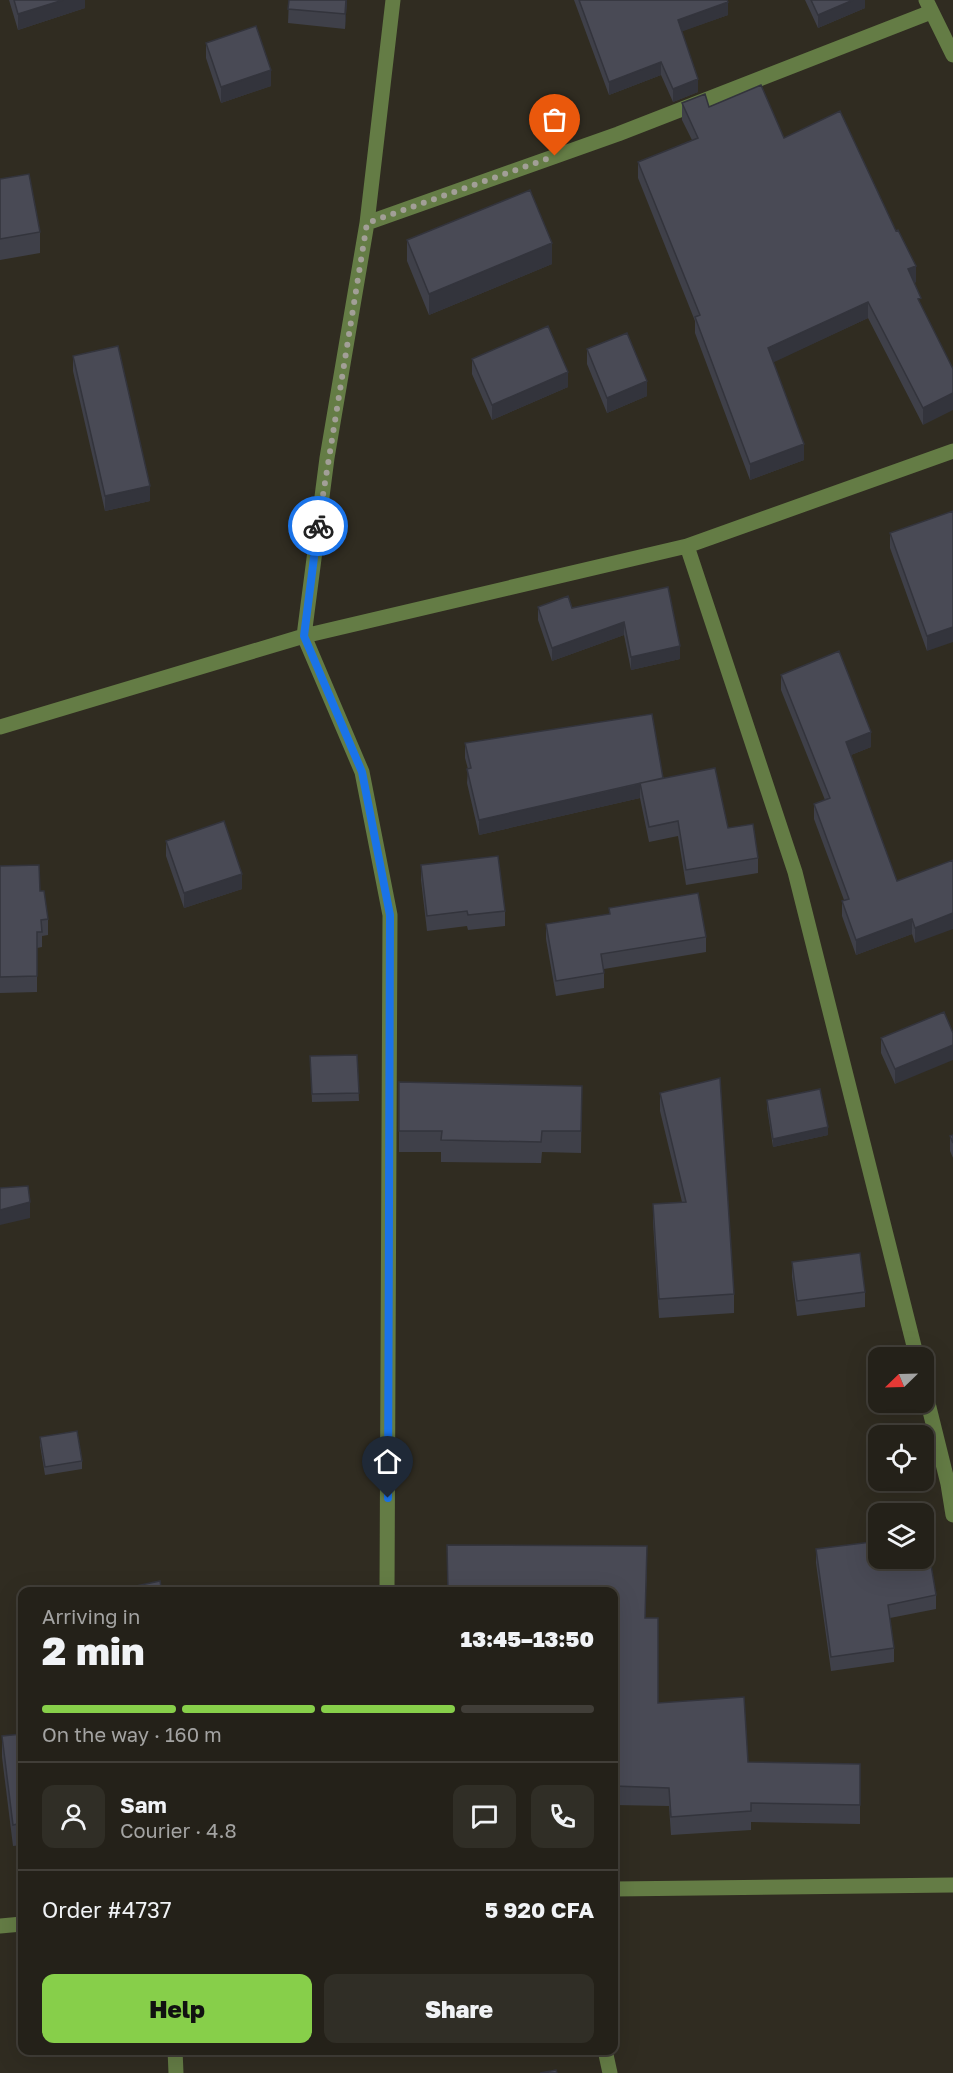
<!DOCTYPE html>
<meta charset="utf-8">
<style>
:root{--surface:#242119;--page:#302e26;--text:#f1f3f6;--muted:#a3a3a2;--line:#413e38;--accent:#87cf4a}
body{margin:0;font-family:"Golos Text",sans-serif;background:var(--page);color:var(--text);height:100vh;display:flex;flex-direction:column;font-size:22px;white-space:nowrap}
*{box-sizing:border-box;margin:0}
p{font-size:20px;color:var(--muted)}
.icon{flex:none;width:33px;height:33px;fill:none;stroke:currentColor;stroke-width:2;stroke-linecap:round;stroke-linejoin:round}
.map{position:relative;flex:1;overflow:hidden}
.drawer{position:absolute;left:18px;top:1587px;width:600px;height:468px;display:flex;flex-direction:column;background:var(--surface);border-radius:12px;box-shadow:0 6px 24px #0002,0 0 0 2px var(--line)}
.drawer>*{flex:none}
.needle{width:39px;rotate:247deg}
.buttons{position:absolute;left:868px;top:1347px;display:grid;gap:12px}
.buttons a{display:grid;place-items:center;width:66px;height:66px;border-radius:12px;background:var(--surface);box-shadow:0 6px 24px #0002,0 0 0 2px var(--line);font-size:30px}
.pin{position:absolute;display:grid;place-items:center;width:51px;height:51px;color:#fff;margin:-62px -26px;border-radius:50% 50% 50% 0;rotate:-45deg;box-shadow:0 0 6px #0007}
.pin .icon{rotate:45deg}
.courier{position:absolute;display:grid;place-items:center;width:60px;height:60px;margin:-30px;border:4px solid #1a73e8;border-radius:50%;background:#fff;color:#222;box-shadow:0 2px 8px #0007}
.headline em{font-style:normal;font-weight:800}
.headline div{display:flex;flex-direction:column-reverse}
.headline{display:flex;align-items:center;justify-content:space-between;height:102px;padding:0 24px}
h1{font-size:39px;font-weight:800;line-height:45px}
.bar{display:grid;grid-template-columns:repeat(4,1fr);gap:9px 6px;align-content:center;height:72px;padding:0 24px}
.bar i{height:8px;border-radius:4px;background:var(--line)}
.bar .selected{background:var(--accent)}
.bar p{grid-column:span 4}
.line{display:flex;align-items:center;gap:15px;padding:0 24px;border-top:2px solid var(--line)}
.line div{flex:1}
.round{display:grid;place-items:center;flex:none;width:63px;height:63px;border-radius:12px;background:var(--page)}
.button{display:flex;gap:12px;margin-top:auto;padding:12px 24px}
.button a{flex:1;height:69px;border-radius:12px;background:var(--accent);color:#111;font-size:24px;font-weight:800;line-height:69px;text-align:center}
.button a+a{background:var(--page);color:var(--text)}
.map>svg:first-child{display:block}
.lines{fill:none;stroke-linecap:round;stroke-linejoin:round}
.minor{stroke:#647c45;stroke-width:15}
.wall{fill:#3f4049}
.shaded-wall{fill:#33343c}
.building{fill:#494a55;stroke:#33343c;stroke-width:1.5}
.done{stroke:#a29f97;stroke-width:6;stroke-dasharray:0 10.8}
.route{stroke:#1a73e8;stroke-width:8}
</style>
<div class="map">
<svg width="953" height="2073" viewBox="0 0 953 2073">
<rect width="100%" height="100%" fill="#302c21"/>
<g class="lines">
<path class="minor" d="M 926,0 L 953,55
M 367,223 L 618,134 L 931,12
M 687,546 L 795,872 L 917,1358
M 0,727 L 304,636 L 687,546 L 953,451
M 924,1387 L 948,1484 L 953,1515
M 387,1592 L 390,915 L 362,772 L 304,636 L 327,458 L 367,223 L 393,0
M 614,1889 L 953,1885
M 0,1926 L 22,1924
M 175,2050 L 176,2073
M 605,2050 L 610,2073"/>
</g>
<path class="wall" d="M 9,0 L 85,0 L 85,8 L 18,30 Z
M 289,0 L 347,0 L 345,29 L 288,23 Z
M 574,0 L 727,0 L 728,15 L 682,31 L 698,92 L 673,102 L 661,75 L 609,95 Z
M 805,0 L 865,0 L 865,8 L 818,28 Z
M 206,43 L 271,86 L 221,103 L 206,58 Z
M 682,103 L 709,107 L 784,138 L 916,282 L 914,283 L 921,306 L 953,369 L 923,425 L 868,318 L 773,362 L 804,460 L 750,480 L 695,333 L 695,321 L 638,178 L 638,162 L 692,140 L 682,120 Z
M 0,179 L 40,232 L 40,253 L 0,260 Z
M 407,240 L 552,264 L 429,315 L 407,261 Z
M 587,349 L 647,396 L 607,413 L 587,364 Z
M 73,356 L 150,501 L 105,511 L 73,371 Z
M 472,359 L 568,387 L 492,420 L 472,374 Z
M 953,511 L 927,651 L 890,548 L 890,533 Z
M 668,587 L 680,659 L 631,670 L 624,635 L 552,661 L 538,620 L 538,607 L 572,608 Z
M 781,675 L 871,747 L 851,755 L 897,881 L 953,860 L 915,943 L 912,934 L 856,955 L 842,916 L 842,901 L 844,900 L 814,819 L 814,804 L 825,800 L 781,690 Z
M 465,743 L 663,778 L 728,828 L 758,858 L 758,873 L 686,885 L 678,836 L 649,842 L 640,798 L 479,835 L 467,783 L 468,769 L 465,758 Z
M 166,841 L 242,889 L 184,908 L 166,856 Z
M 421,865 L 505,911 L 505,926 L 468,930 L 467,926 L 427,931 L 421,880 Z
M 0,866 L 40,891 L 48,919 L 48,935 L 42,936 L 42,947 L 37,948 L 37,992 L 0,993 Z
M 609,908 L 706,937 L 706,952 L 604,969 L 604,988 L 556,996 L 546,939 L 546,924 L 609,914 Z
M 953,1033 L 895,1084 L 881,1053 L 881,1038 Z
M 357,1055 L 359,1101 L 312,1102 L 310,1056 Z
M 399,1082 L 582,1086 L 581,1153 L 542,1152 L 541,1163 L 441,1162 L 441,1152 L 399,1152 Z
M 660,1093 L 734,1294 L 734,1313 L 659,1318 L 653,1222 L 653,1204 L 682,1202 L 660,1111 Z
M 767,1100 L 828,1135 L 773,1147 L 767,1108 Z
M 953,1135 L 953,1158 L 950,1151 L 950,1136 Z
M 792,1262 L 865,1292 L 865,1307 L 797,1316 L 792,1277 Z
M 40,1437 L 82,1461 L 82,1469 L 45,1475 L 40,1445 Z
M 816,1549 L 936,1595 L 936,1609 L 890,1618 L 894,1648 L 894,1662 L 831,1671 L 816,1563 Z
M 647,1564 L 645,1618 L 658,1703 L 748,1762 L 860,1764 L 860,1824 L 751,1822 L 751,1830 L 671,1835 L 669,1806 L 614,1805 L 614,1592 Z
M 22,1734 L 22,1845 L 13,1846 L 2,1757 L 2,1736 Z"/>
<path class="shaded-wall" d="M 63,0 L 85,0 L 85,8 L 18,30 L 18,14 Z
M 346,0 L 347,0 L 345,29 L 345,14 Z
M 853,0 L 865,0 L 865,8 L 818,28 L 818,15 Z
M 728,2 L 728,15 L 678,33 L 678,20 Z
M 661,62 L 661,75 L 609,95 L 609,82 Z
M 271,70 L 271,86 L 221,103 L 221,87 Z
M 698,79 L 698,92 L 673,102 L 673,89 Z
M 552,243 L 552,264 L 429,315 L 429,294 Z
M 916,266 L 916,282 L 908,286 L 908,269 Z
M 868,302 L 868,318 L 768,365 L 768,348 Z
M 568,372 L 568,387 L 492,420 L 492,405 Z
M 647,381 L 647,396 L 607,413 L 607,398 Z
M 953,393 L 953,410 L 923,425 L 923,408 Z
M 804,444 L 804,460 L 750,480 L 750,464 Z
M 150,486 L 150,501 L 105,511 L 105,496 Z
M 624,622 L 624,635 L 552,661 L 552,648 Z
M 953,627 L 953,642 L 927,651 L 927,636 Z
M 680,646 L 680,659 L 631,670 L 631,657 Z
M 871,732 L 871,747 L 846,757 L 846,742 Z
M 640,784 L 640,798 L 479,835 L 479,820 Z
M 242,874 L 242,889 L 184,908 L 184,893 Z
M 953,913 L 953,929 L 915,943 L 915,928 Z
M 912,919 L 912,934 L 856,955 L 856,940 Z
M 953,1045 L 953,1060 L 895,1084 L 895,1069 Z
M 828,1127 L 828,1135 L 773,1147 L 773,1139 Z
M 30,1202 L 30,1218 L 0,1225 L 0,1210 Z"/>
<path class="building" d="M 14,0 L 63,0 L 18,14 Z
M 289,0 L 346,0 L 345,14 L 288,9 Z
M 579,0 L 727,0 L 728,2 L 678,20 L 698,79 L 673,89 L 661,62 L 609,82 Z
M 811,0 L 853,0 L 818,15 Z
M 256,26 L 271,70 L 221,87 L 206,43 Z
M 761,85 L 784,138 L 840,111 L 896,231 L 898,230 L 916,266 L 908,269 L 921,298 L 918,299 L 953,369 L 953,393 L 923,408 L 868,302 L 768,348 L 804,444 L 750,464 L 695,317 L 700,315 L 638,162 L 698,138 L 682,103 L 705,94 L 709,107 Z
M 29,174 L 40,232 L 0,239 L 0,179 Z
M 530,190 L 552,243 L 429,294 L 407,240 Z
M 548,326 L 568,372 L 492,405 L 472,359 Z
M 627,333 L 647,381 L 607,398 L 587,349 Z
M 118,346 L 150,486 L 105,496 L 73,356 Z
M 953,511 L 953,627 L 927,636 L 890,533 Z
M 668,587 L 680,646 L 631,657 L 624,622 L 552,648 L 538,607 L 568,596 L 572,608 Z
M 839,651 L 871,732 L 846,742 L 897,881 L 953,860 L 953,913 L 915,928 L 912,919 L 856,940 L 842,901 L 849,899 L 814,804 L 830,798 L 781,675 Z
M 652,714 L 663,778 L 479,820 L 467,769 L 471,768 L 465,743 Z
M 715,768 L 728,828 L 753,824 L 758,858 L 686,870 L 678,821 L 649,827 L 640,783 Z
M 224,821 L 242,874 L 184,893 L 166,841 Z
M 498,856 L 505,911 L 468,915 L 467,911 L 427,916 L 421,865 Z
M 39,865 L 40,891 L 44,891 L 48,919 L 41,920 L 42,932 L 37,932 L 37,976 L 0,977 L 0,866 Z
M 698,893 L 706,937 L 601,954 L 604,973 L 556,981 L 546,924 L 610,914 L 609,908 Z
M 944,1012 L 953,1033 L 953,1045 L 895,1069 L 881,1038 Z
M 357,1055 L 359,1093 L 312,1094 L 310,1056 Z
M 720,1078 L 734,1294 L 659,1299 L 653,1204 L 686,1202 L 660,1093 Z
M 399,1082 L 582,1086 L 581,1131 L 542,1131 L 541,1142 L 441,1140 L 442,1131 L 399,1131 Z
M 820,1089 L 828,1127 L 773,1139 L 767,1100 Z
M 953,1135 L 953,1143 L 950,1136 Z
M 28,1186 L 30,1202 L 0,1210 L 0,1188 Z
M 860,1253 L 865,1292 L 797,1301 L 792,1262 Z
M 77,1431 L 82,1461 L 45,1467 L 40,1437 Z
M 924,1535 L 926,1535 L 936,1595 L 888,1605 L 894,1648 L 831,1657 L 816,1549 L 879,1541 L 879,1558 L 924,1558 Z
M 447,1545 L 647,1546 L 645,1618 L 658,1618 L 658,1703 L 744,1697 L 748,1762 L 860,1764 L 860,1805 L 751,1803 L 751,1811 L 671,1817 L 669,1788 L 614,1786 L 614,1592 L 448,1592 Z
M 160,1581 L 162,1592 L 108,1592 Z
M 22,1734 L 22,1823 L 13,1825 L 2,1736 Z
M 556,2070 L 557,2073 L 540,2073 Z"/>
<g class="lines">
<path class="done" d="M 318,526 L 367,223 L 555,156"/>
<path class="route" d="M 318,526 L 304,636 L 362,772 L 390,915 L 388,1498"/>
</g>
</svg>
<div class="buttons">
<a><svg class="needle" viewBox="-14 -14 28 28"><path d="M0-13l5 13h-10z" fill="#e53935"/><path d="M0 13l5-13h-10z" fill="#a3a3a2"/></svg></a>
<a><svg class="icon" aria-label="locate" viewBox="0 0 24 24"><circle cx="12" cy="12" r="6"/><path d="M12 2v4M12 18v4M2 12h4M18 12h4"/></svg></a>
<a><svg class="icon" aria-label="layers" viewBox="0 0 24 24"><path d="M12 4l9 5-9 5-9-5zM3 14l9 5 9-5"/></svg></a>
</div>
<div class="pin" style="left:555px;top:156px;background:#ea580c"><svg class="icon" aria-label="bag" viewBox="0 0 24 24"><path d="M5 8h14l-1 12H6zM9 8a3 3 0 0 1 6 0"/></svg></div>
<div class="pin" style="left:388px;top:1498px;background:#1f2937"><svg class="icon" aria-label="home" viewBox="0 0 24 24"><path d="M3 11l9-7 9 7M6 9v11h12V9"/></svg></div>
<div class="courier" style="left:318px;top:526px"><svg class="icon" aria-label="bike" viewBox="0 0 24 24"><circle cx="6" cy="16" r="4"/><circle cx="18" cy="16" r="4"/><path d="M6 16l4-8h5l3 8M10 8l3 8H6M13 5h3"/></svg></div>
<section class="drawer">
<div class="headline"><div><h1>2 min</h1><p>Arriving in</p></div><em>13:45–13:50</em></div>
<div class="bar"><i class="selected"></i><i class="selected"></i><i class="selected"></i><i></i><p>On the way · 160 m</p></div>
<div class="line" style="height:108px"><a class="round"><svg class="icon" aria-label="person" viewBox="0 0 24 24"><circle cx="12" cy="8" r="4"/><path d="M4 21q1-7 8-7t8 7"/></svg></a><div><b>Sam</b><p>Courier · 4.8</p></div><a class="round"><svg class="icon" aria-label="chat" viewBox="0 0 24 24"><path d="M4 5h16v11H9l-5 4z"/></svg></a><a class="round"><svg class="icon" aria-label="phone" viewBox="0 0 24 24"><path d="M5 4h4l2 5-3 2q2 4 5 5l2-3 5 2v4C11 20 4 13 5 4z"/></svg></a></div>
<div class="line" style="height:78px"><div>Order #4737</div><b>5 920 CFA</b></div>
<div class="button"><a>Help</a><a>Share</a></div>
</section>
</div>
